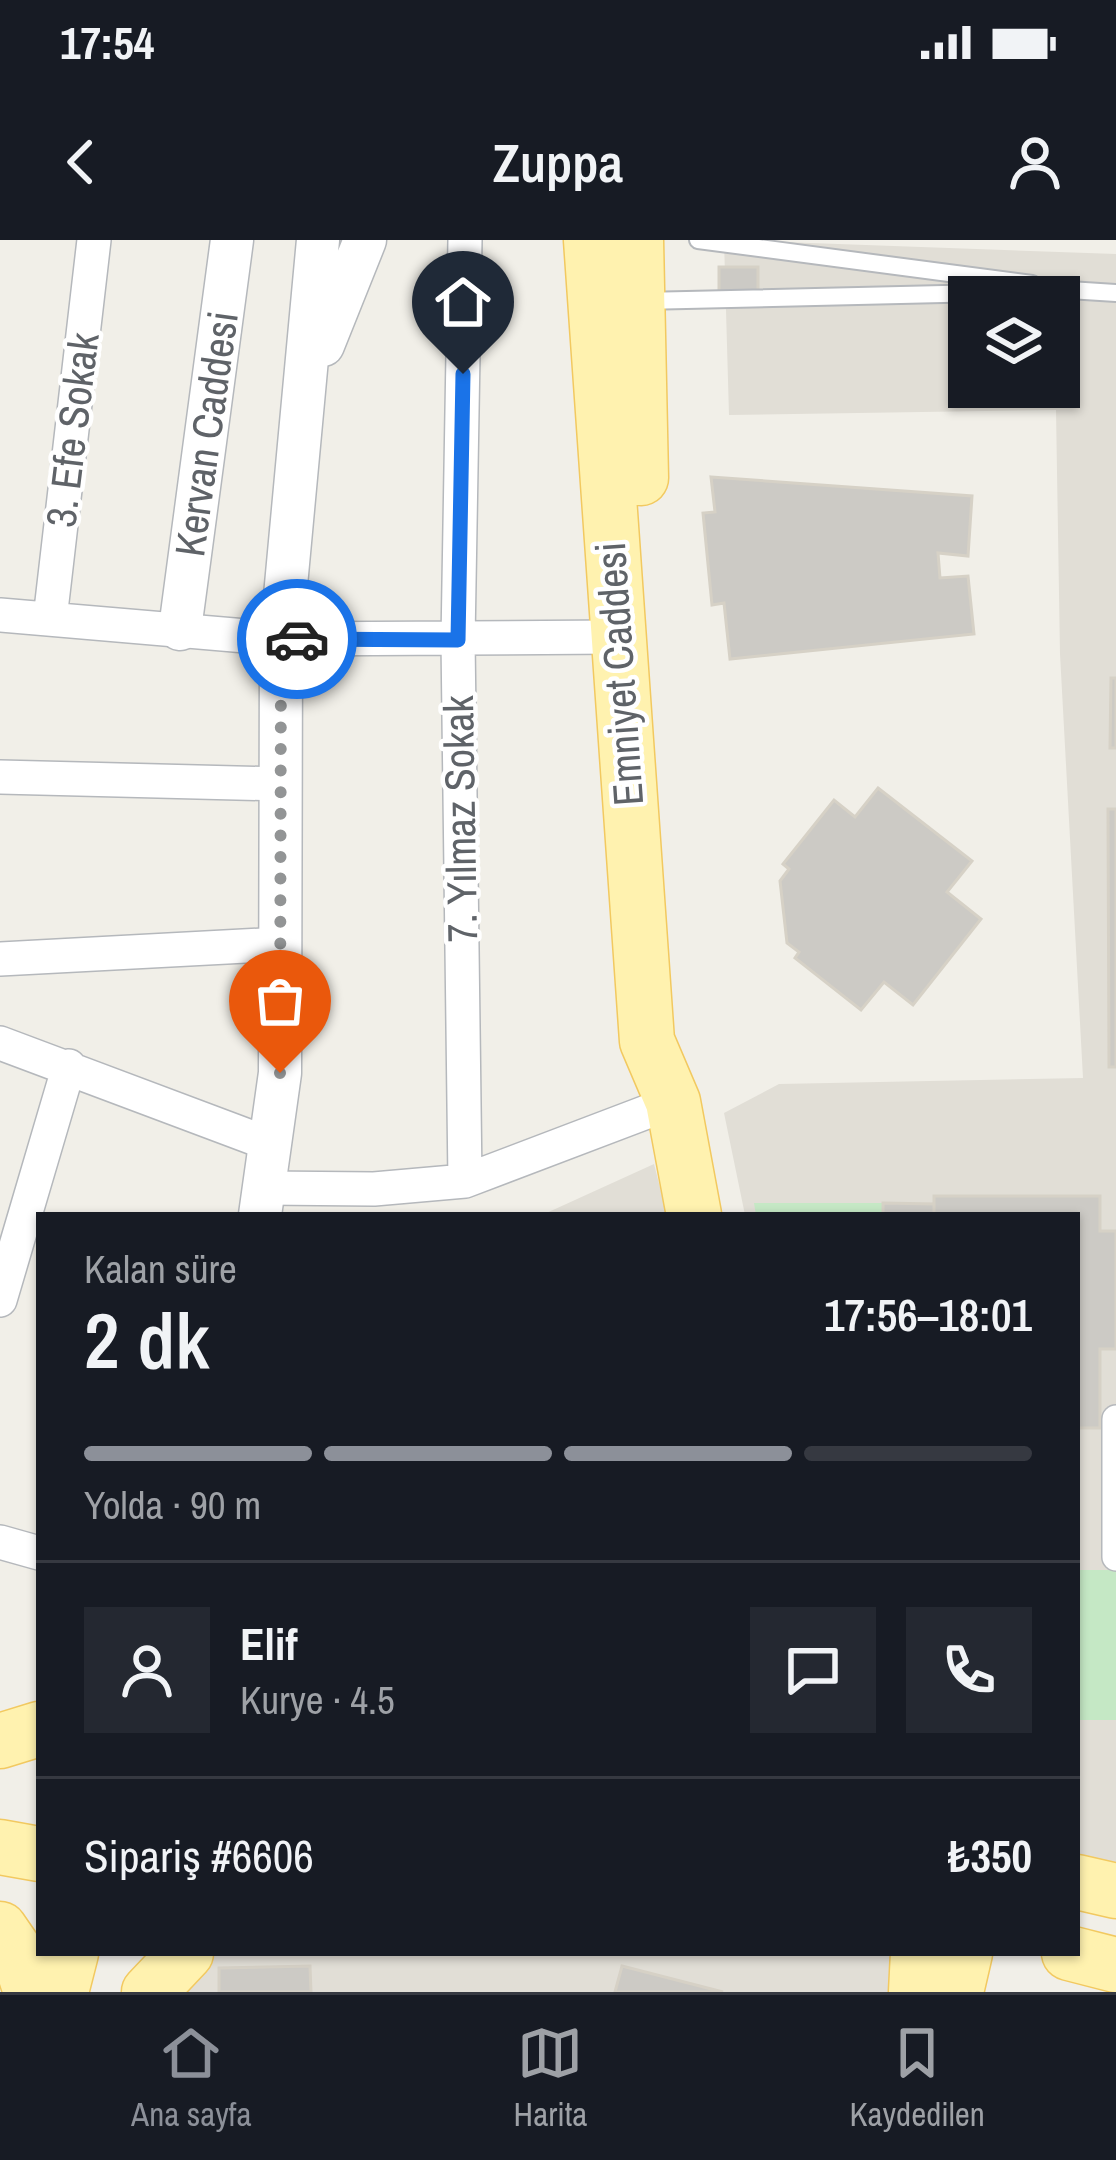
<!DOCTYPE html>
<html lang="tr">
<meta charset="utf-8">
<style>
:root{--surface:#171b24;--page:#242831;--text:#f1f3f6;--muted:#9ea1a6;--line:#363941;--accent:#8c9099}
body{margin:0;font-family:"Archivo Narrow",sans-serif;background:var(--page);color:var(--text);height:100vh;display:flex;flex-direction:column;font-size:45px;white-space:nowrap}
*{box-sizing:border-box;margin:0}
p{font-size:39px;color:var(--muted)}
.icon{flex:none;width:66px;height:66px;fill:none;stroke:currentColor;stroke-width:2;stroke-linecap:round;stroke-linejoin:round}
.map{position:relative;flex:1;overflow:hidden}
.details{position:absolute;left:36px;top:972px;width:1044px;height:744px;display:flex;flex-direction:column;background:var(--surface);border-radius:0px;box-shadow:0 3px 9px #0004}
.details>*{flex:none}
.tools{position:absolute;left:948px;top:36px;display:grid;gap:24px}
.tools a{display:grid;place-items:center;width:132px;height:132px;border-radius:0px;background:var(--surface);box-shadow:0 3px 9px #0004;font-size:60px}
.pin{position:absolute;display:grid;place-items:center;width:102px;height:102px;color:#fff;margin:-123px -51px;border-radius:50% 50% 50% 0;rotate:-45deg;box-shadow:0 0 12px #0007}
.pin .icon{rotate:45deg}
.courier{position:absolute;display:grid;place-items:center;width:120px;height:120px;margin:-60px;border:9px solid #1a73e8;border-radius:50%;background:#fff;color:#222;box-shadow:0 3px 15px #0007}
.head em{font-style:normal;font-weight:600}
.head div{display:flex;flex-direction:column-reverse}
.head{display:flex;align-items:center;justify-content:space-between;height:204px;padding:0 48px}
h1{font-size:78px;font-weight:600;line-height:90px}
.bar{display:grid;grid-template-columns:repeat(4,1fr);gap:18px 12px;align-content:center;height:144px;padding:0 48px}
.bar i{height:15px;border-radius:9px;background:var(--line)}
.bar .selected{background:var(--accent)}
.bar p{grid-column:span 4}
.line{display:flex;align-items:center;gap:30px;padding:0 48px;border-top:3px solid var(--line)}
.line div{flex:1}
.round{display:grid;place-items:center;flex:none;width:126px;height:126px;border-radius:0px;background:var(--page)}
.status{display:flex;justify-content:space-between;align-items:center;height:84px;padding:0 60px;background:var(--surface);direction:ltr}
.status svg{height:33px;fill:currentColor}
header{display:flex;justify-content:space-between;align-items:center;height:156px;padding:0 48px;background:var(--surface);font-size:54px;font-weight:600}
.menu{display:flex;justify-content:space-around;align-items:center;height:168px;border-top:3px solid var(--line);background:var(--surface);font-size:33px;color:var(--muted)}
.menu a{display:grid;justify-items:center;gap:6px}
.menu .selected{color:var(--accent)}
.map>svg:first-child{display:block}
.education{fill:#e1ded6;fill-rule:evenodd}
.green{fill:#c5e8c5}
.building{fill:#cccac5;stroke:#d6d1c6;stroke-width:3}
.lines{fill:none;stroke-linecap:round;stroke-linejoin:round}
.service-casing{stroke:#b5b8bc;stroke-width:20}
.pedestrian-casing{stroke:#b5b8bc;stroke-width:30}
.minor-casing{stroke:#b5b8bc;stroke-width:36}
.tertiary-casing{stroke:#b5b8bc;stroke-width:45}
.primary-casing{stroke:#f2c960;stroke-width:57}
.service{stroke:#fff;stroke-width:16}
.pedestrian{stroke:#fff;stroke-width:27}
.minor{stroke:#fff;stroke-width:33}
.tertiary{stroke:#fff;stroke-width:42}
.primary{stroke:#fff2af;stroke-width:54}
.done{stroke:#929495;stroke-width:12;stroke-dasharray:0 21.6}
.route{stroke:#1a73e8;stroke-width:15}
.labels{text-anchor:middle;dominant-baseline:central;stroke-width:9;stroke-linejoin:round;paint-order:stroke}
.street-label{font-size:42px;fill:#5f6368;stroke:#fff}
</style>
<div class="status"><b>17:54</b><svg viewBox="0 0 49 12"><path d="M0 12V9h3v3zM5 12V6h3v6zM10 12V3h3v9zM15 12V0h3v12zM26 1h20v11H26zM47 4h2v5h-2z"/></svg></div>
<header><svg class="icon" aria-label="back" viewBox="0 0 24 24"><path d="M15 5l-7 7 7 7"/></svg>Zuppa<svg class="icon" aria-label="person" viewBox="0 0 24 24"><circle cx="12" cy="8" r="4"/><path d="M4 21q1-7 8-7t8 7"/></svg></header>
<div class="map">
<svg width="1116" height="1752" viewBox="0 0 1116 1752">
<rect width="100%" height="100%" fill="#f1efe8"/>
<path class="education" d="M 724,0 L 1116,14 L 1116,1627 L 1077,1617 L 1077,975 L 745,975 L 724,873 L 779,844 L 1083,838 L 1060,414 L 1056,170 L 729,175 ZM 969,57 L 1059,57 L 1059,147 L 969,147 Z
M 654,924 L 667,975 L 542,975 Z
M 186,1713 L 918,1713 L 916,1752 L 149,1752 Z"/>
<path class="green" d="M 754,963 L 883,963 L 883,975 L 756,975 Z
M 1077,1330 L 1116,1330 L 1116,1480 L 1077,1480 Z"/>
<path class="building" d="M 719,27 L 758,27 L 758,60 L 719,60 Z
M 711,237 L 972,256 L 968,316 L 938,313 L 940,338 L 968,336 L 974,394 L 730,419 L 724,363 L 712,365 L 703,273 L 715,272 Z
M 1111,438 L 1116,438 L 1116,508 L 1110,508 Z
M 878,548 L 972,621 L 947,652 L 981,679 L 913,765 L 884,742 L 861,770 L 795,718 L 799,712 L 787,703 L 780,641 L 789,629 L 783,624 L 834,560 L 855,577 Z
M 1108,569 L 1116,569 L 1116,827 L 1109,827 Z
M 934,956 L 1100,956 L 1100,991 L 1116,991 L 1116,1109 L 1100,1109 L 1100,1188 L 1077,1188 L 1077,975 L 934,975 Z
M 883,963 L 934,964 L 934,975 L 883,975 Z
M 310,1726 L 311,1752 L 219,1752 L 219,1728 Z
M 622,1726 L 723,1752 L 615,1752 Z"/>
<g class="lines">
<g class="service-casing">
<path id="service" d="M 698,0 L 1032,44
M 1069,50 L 1116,53
M 642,61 L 1077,51"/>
</g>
<g class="pedestrian-casing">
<path id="pedestrian" d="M 1116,1179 L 1116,1317"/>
</g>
<g class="minor-casing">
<path id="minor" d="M 0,375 L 281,399 L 616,397
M 50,379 L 94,0
M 0,537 L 280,544
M 0,719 L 282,704
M 0,803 L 272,905
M 465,941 L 458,400 L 465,0
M 265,948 L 374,949 L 465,941 L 673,862
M 0,1060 L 69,826
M 0,1302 L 39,1313"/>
</g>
<g class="tertiary-casing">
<path id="tertiary" d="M 323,105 L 365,0
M 180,389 L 232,0
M 260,975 L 280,833 L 281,399 L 318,0"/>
</g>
<g class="primary-casing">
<path id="primary" d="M 591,0 L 647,801 L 673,862 L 694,975
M 636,0 L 641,238
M 0,1501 L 39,1489
M 0,1607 L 39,1614
M 1077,1642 L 1116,1651
M 0,1689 L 20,1718 L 31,1752
M 1069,1713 L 1116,1725
M 61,1752 L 71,1713
M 149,1752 L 186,1713
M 916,1752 L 918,1713
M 956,1752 L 965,1713"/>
</g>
<use href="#service" class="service"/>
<use href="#pedestrian" class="pedestrian"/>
<use href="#minor" class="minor"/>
<use href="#tertiary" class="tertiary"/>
<use href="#primary" class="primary"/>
</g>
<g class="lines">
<path class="done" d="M 280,833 L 281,399 L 297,399"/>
<path class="route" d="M 297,399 L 458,400 L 463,134"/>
</g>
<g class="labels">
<g class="street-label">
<text transform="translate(72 190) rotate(-83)">3. Efe Sokak</text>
<text transform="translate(206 194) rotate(-82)">Kervan Caddesi</text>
<text transform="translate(619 434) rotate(-94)">Emniyet Caddesi</text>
<text transform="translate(460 579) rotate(-91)">7. Yılmaz Sokak</text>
</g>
</g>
</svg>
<div class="tools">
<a><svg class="icon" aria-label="layers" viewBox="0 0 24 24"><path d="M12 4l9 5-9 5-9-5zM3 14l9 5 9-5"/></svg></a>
</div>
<div class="pin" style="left:280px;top:833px;background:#ea580c"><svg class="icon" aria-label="bag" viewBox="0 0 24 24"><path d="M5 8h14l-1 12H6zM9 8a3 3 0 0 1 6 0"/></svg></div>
<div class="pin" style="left:463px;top:134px;background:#1f2937"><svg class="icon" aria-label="home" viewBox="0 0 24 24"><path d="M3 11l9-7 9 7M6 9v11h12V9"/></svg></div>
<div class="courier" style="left:297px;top:399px"><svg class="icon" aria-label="car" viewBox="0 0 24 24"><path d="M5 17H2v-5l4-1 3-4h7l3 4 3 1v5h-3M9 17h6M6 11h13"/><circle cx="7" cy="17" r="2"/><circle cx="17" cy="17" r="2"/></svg></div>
<section class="details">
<div class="head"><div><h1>2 dk</h1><p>Kalan süre</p></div><em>17:56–18:01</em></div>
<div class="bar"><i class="selected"></i><i class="selected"></i><i class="selected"></i><i></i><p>Yolda · 90 m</p></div>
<div class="line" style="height:216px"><a class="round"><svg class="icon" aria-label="person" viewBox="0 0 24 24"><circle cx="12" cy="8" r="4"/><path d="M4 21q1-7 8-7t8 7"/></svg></a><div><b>Elif</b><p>Kurye · 4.5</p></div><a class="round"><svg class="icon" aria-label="chat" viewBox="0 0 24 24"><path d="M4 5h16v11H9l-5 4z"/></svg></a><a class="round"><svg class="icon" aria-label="phone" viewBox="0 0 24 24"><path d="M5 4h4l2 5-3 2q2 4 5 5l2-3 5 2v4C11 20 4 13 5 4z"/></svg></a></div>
<div class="line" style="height:156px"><div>Sipariş #6606</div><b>₺350</b></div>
</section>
</div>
<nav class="menu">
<a class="selected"><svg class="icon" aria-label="home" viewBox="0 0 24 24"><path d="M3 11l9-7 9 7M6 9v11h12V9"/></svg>Ana sayfa</a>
<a><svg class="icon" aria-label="map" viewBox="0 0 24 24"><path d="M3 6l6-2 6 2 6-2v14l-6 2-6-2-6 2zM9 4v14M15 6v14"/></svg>Harita</a>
<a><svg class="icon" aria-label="saved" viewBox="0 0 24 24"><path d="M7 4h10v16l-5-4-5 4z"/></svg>Kaydedilen</a>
</nav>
